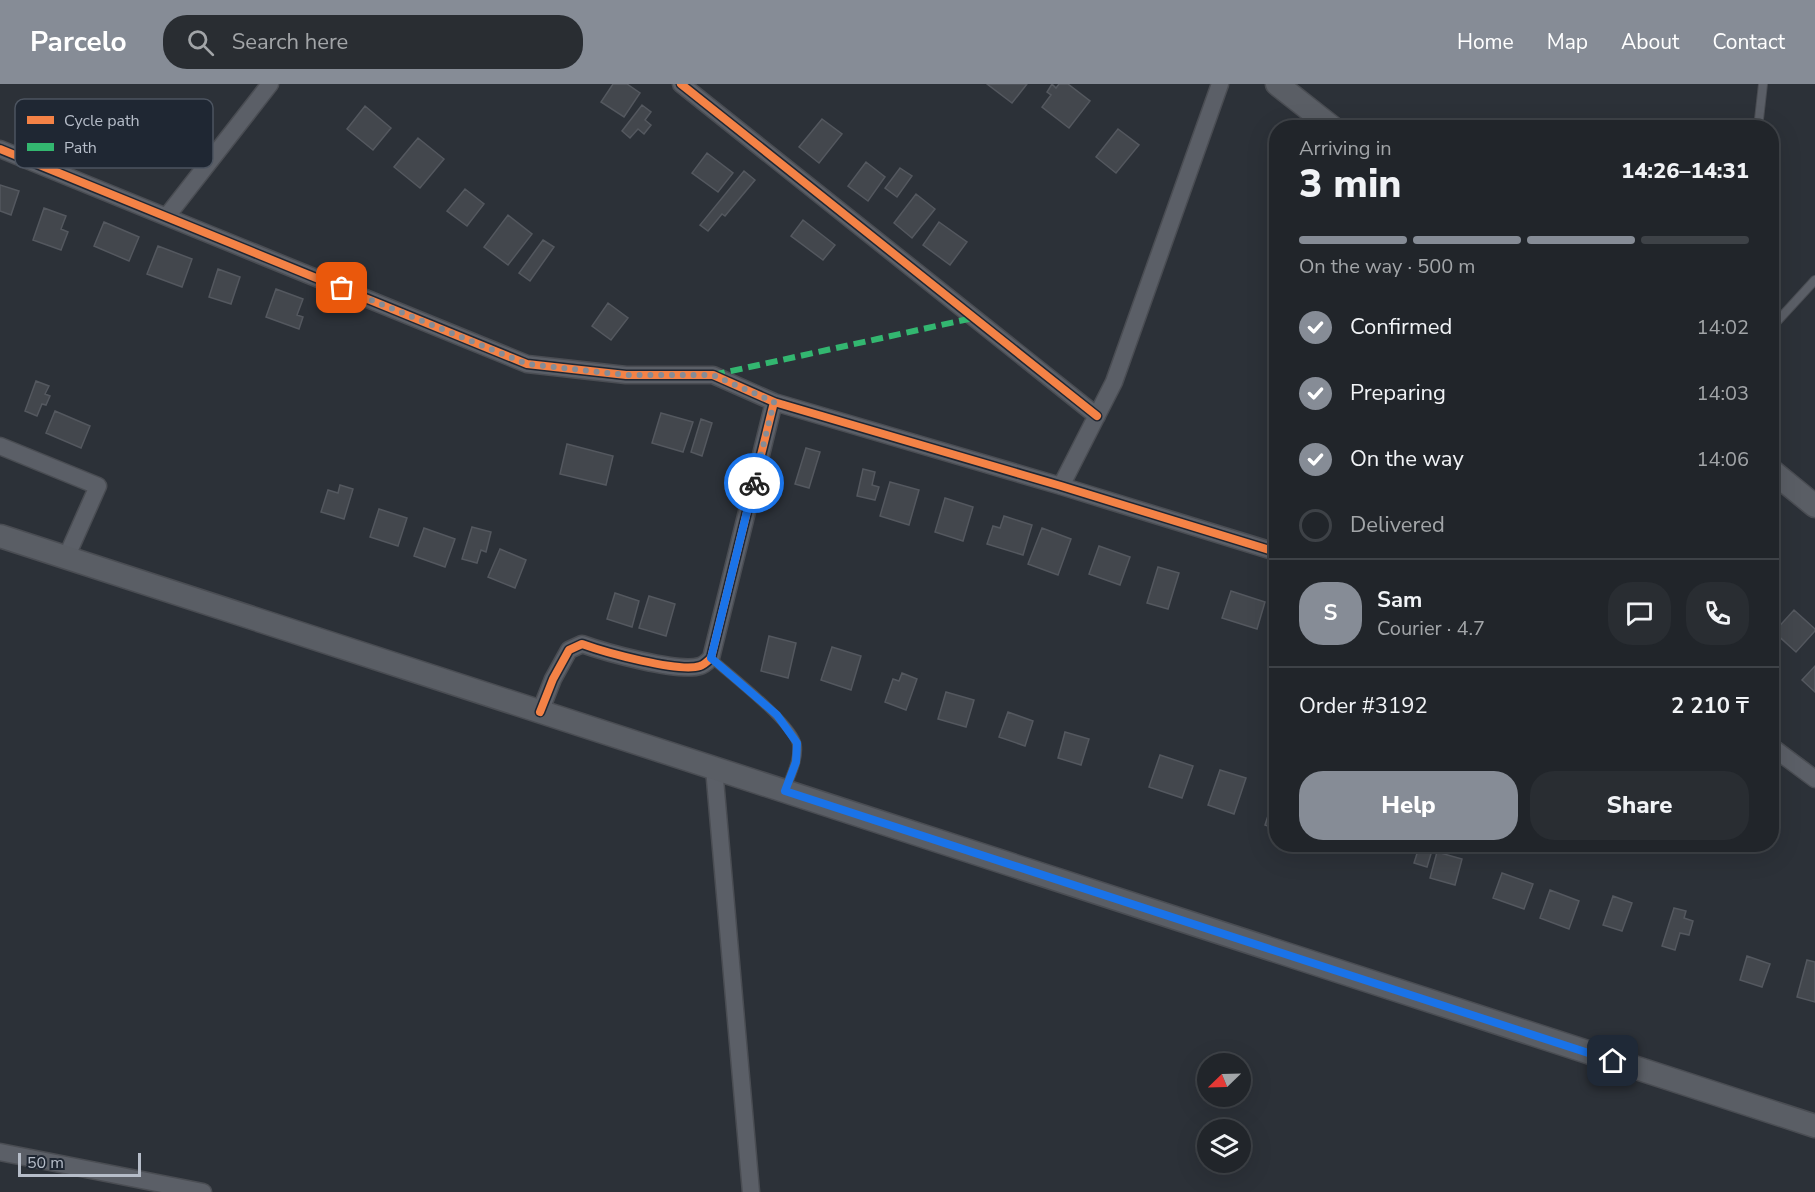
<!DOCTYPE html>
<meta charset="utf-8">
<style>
:root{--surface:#21252a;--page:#292d32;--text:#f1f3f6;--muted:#a2a5a8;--line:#3e4247;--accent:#868c96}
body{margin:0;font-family:"Nunito Sans",sans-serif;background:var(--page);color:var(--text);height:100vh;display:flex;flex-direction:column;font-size:22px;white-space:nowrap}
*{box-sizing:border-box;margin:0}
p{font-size:20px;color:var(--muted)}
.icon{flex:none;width:33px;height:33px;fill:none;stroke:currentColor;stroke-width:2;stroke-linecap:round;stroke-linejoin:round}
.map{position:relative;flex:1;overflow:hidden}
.panel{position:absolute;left:1269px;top:36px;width:510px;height:732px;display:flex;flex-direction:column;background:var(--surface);border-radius:24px;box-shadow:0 6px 24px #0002,0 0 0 2px var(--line)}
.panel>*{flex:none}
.needle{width:39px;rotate:247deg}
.buttons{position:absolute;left:1197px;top:969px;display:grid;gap:12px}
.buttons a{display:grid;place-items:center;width:54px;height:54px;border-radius:50%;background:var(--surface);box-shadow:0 6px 24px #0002,0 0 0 2px var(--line);font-size:30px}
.scale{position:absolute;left:18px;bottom:15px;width:123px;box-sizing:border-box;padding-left:6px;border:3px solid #b6bdc9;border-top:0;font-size:16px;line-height:21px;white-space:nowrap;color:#b6bdc9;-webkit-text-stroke:4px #1f2733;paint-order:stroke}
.pin{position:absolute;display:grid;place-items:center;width:51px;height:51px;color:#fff;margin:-26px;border-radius:12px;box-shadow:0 3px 9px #0006}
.courier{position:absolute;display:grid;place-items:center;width:60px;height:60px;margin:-30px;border:4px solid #1a73e8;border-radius:50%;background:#fff;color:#222;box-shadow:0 2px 8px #0007}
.overview em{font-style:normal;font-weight:800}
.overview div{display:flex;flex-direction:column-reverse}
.overview{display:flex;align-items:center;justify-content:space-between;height:102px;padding:0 30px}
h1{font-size:39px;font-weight:800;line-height:45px}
.bar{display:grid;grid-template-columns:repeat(4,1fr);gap:9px 6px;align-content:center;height:72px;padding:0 30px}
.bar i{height:8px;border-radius:4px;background:var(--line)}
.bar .active{background:var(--accent)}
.bar p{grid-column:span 4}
.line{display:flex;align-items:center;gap:15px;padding:0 30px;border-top:2px solid var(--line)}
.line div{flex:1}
.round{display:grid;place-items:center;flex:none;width:63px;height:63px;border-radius:24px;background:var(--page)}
ol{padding:0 30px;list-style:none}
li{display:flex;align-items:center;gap:18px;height:66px}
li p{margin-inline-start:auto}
li .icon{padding:6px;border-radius:50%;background:var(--accent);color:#fff;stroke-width:4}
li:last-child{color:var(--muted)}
li i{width:33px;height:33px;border:3px solid var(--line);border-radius:50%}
.cta{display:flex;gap:12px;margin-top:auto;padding:12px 30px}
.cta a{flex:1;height:69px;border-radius:24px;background:var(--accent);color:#fff;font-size:24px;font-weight:800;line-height:69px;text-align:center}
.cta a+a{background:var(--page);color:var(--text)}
header{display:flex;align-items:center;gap:36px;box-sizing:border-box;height:84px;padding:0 30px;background:var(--accent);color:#fff}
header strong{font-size:28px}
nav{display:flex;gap:33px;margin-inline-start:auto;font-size:21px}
.search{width:420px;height:54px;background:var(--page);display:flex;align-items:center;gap:15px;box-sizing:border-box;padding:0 21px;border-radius:24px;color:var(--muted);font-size:22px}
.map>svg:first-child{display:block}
.building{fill:#43474d;stroke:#54585f;stroke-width:1.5}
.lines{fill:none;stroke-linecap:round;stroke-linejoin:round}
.lane-casing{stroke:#4a4d53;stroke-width:10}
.street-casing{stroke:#4a4d53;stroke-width:19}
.secondary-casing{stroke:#4a4d53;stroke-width:25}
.lane{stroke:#5b5f67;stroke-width:8}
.street{stroke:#5b5f67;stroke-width:16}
.secondary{stroke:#5a5e65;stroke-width:22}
.quiet{stroke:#33b770;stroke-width:6;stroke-dasharray:12 6;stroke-linecap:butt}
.cycleway-casing{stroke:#1f2733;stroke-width:11}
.cycleway{stroke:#f48246;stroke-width:8}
.done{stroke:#868c96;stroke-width:6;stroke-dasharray:0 10.8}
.route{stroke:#1a73e8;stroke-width:8}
.key{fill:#1f2733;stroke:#4c5460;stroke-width:1.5}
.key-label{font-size:16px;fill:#b6bdc9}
</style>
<header>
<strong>Parcelo</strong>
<div class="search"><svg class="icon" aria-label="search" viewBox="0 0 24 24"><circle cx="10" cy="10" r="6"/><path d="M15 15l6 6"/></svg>Search here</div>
<nav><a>Home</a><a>Map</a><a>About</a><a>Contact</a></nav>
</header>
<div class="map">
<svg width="1815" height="1108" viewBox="0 0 1815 1108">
<rect width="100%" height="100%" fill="#2c3138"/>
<path class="building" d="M 613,0 L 627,0 L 640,9 L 624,33 L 601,18 Z
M 987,0 L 1027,0 L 1012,19 Z
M 1052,0 L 1056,4 L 1059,0 L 1068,0 L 1090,17 L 1069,44 L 1042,23 L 1051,11 L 1047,8 Z
M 642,21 L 651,28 L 645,36 L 651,41 L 644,50 L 638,45 L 630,54 L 622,47 Z
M 365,22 L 391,44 L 373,66 L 347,45 Z
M 822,35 L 842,50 L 819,79 L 799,63 Z
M 1118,45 L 1139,61 L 1116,89 L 1096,73 Z
M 418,54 L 444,75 L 420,104 L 394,83 Z
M 707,69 L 733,89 L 718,108 L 692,89 Z
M 866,78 L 885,93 L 868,117 L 848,102 Z
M 900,84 L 912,92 L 897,113 L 885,104 Z
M 744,87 L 755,96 L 725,132 L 722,130 L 708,147 L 700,141 Z
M 0,101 L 19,107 L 11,131 L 0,127 Z
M 465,105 L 484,120 L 467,142 L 447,127 Z
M 916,110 L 935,125 L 912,154 L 894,139 Z
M 44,124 L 66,132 L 61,145 L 68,148 L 61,166 L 33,156 Z
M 508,131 L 532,150 L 508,181 L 484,163 Z
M 803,136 L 835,161 L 823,176 L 791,152 Z
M 104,138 L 139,153 L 129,177 L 94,162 Z
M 939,138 L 967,158 L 950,181 L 923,161 Z
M 543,156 L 554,163 L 530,197 L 519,189 Z
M 158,162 L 192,175 L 182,203 L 147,190 Z
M 218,185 L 240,193 L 231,220 L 209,213 Z
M 276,205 L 303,215 L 297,231 L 303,233 L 299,245 L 266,233 Z
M 608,219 L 628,234 L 611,256 L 592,242 Z
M 36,297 L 49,302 L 45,310 L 50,312 L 46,321 L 42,320 L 37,332 L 25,327 Z
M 55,327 L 90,342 L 81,364 L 46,349 Z
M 661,329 L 693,338 L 683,368 L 652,359 Z
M 701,335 L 712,339 L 702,372 L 691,368 Z
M 567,360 L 613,372 L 606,401 L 560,390 Z
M 806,364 L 820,368 L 809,404 L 795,400 Z
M 863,385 L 875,388 L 872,401 L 879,403 L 875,416 L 857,412 Z
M 890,398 L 919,406 L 909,441 L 880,432 Z
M 340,401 L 353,405 L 344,435 L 321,428 L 328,406 L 338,409 Z
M 945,414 L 973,423 L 963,457 L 935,448 Z
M 379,425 L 407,434 L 398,462 L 370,453 Z
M 1004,432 L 1032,441 L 1023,471 L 987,460 L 993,442 L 1000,444 Z
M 472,443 L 491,448 L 486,468 L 481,466 L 477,479 L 462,475 Z
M 424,444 L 455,455 L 445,483 L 414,472 Z
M 1042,444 L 1071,455 L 1058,491 L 1028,480 Z
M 1099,462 L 1130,473 L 1120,501 L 1089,490 Z
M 500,465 L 526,476 L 515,504 L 488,493 Z
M 1158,483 L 1179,489 L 1168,525 L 1147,519 Z
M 1231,507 L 1265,518 L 1257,545 L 1222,534 Z
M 615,509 L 639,517 L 632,543 L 607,535 Z
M 649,512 L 675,520 L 666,552 L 639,544 Z
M 1794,526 L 1815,545 L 1815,547 L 1796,568 L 1774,548 Z
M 769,552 L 796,559 L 788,594 L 761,587 Z
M 832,563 L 861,572 L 851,606 L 821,596 Z
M 1815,582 L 1815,608 L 1802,596 Z
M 902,589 L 917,595 L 906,626 L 885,618 L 893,595 L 899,597 Z
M 946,608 L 974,616 L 966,643 L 938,635 Z
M 1008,628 L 1033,637 L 1025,662 L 999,653 Z
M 1065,648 L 1089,655 L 1081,681 L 1058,674 Z
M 1160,671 L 1193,682 L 1182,714 L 1149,703 Z
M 1220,686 L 1246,694 L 1234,730 L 1208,721 Z
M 1274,713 L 1276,713 L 1276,745 L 1265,741 Z
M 1420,760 L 1434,760 L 1427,783 L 1414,779 Z
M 1437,768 L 1462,775 L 1455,801 L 1430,794 Z
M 1502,789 L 1533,800 L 1524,825 L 1493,814 Z
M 1550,806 L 1579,817 L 1569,845 L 1540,834 Z
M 1613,812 L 1632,819 L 1622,847 L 1603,841 Z
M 1674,824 L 1686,827 L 1684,834 L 1693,837 L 1689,851 L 1680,849 L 1675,866 L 1662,862 Z
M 1747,872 L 1770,880 L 1762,903 L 1740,896 Z
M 1807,876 L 1815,878 L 1815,918 L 1797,913 Z"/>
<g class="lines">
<g class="lane-casing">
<path id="lane" d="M 1758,44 L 1763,0
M 1772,243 L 1815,196
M 711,574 C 729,590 794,640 797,661 C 799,677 790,692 785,707"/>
</g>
<g class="street-casing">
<path id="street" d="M 681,0 L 1097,332
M 0,65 L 527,280 L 626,291 L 713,291 L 774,318 L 1061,402 L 1276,468
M 167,132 L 270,0
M 0,362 L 98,402 L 66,474
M 1061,402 L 1114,298 L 1220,0
M 540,628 L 553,595 L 569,566 L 582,560 C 604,568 679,589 700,582 C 704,581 708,577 711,574 L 774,318
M 1772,663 L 1815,695
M 714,684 L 751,1108
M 0,1068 L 203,1108"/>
</g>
<g class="secondary-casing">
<path id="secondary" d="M 1277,0 L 1333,44
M 1772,387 L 1815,422
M 0,452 L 1815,1042"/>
</g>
<use href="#lane" class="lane"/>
<use href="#street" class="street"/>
<use href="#secondary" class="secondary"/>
<path class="quiet" d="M 713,291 L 973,234"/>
<g class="cycleway-casing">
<path id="cycleway" d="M 681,0 L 1097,332
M 0,65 L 527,280 L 626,291 L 713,291 L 774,318 L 1061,402 L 1276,468
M 540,628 L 553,595 L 569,566 L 582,560 C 604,568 679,589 700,582 C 704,581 708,577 711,574 L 774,318"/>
</g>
<use href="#cycleway" class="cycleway"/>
</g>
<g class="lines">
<path class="done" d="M 342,204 L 527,280 L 626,291 L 713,291 L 774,318 L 754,399"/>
<path class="route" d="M 754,399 L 711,574 L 777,631 L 797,659 L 796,678 L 785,707 L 1613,977"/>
</g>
<rect x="15" y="15" width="198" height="69" rx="9" class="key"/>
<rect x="27" y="32" width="27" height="8" fill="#f48246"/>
<rect x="27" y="59" width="27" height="8" fill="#33b770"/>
<g class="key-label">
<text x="64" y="42">Cycle path</text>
<text x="64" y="69">Path</text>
</g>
</svg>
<div class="buttons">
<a><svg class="needle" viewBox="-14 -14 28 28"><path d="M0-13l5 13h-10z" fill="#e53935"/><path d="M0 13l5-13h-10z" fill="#a2a5a8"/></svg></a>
<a><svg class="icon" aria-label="layers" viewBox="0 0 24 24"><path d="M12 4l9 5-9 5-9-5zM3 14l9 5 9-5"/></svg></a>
</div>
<div class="scale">50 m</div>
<div class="pin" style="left:342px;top:204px;background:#ea580c"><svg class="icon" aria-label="bag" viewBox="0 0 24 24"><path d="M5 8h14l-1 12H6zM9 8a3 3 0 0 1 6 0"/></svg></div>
<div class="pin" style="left:1613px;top:977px;background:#1f2937"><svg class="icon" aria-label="home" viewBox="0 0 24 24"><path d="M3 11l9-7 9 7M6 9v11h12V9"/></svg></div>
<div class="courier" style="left:754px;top:399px"><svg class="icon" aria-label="bike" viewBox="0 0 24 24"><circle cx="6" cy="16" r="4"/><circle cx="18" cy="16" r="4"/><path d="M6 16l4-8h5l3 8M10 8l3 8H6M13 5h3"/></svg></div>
<section class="panel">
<div class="overview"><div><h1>3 min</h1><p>Arriving in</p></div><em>14:26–14:31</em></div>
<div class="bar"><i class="active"></i><i class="active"></i><i class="active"></i><i></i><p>On the way · 500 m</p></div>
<ol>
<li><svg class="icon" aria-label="check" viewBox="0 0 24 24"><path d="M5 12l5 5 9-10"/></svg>Confirmed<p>14:02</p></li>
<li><svg class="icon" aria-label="check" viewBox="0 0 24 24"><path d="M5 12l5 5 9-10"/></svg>Preparing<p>14:03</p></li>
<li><svg class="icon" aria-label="check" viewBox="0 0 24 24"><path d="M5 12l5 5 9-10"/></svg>On the way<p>14:06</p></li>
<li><i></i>Delivered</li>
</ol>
<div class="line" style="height:108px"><b class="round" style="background:var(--accent);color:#fff">S</b><div><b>Sam</b><p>Courier · 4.7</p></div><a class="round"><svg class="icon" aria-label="chat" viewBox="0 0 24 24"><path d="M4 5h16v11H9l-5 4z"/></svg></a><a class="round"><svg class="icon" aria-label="phone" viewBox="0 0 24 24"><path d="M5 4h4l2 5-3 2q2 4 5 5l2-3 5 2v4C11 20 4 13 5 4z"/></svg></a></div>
<div class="line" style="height:78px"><div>Order #3192</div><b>2 210 ₸</b></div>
<div class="cta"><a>Help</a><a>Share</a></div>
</section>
</div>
